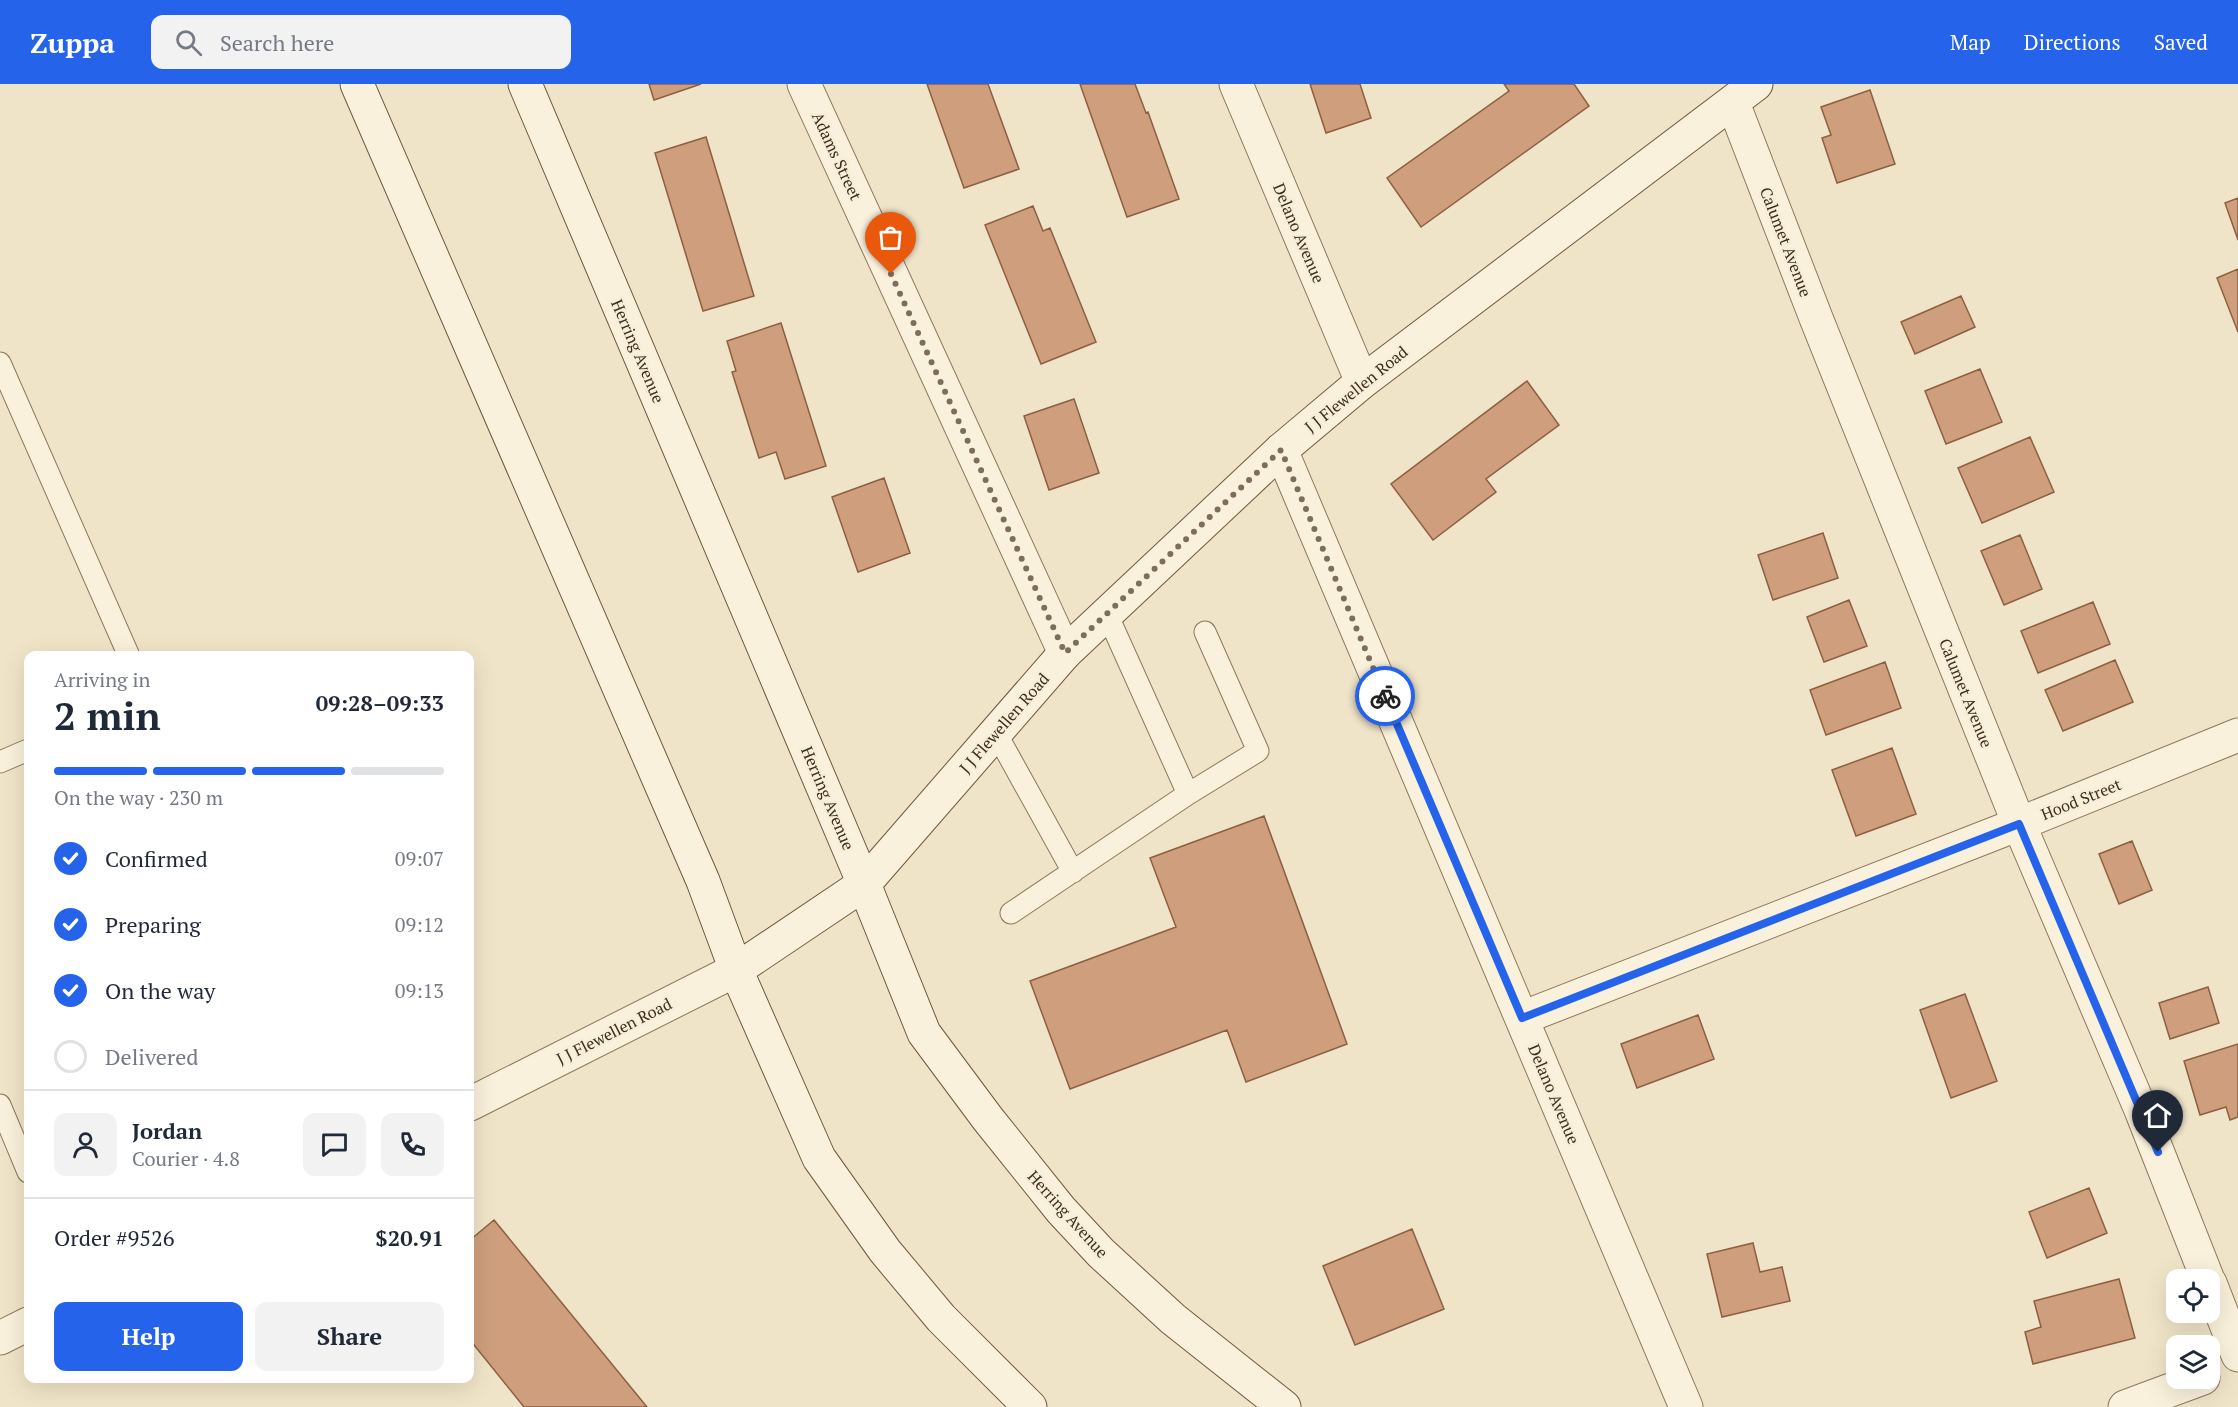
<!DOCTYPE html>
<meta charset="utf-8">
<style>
:root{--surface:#fff;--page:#f2f2f3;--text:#1f2937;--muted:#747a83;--line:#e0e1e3;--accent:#2563eb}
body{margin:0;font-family:"PT Serif",serif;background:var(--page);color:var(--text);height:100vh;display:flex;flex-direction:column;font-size:22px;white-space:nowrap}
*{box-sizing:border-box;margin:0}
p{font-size:20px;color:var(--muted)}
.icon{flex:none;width:33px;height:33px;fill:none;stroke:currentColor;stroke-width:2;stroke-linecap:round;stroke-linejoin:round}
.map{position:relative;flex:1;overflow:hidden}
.side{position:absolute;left:24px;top:567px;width:450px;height:732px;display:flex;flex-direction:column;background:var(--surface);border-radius:12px;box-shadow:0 6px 24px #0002}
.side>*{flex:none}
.fabs{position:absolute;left:2166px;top:1185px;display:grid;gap:12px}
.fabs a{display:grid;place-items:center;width:54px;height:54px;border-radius:12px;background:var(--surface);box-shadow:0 6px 24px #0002;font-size:30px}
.pin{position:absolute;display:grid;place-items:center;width:51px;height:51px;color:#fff;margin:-62px -26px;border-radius:50% 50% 50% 0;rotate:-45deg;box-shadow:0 0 6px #0007}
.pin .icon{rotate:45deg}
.courier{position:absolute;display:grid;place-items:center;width:60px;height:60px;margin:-30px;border:4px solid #2563eb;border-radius:50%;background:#fff;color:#222;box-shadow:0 2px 8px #0007}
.summary em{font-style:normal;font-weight:700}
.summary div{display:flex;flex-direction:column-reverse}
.summary{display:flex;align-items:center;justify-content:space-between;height:102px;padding:0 30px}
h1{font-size:39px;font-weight:700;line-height:45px}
.bar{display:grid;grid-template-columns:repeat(4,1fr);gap:9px 6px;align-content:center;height:72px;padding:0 30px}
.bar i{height:8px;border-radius:4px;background:var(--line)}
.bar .current{background:var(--accent)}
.bar p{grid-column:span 4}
.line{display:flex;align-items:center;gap:15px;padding:0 30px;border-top:2px solid var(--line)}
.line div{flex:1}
.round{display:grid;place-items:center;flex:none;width:63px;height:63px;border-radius:12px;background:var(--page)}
ol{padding:0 30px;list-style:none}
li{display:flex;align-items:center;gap:18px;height:66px}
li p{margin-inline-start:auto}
li .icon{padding:6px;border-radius:50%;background:var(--accent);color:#fff;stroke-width:4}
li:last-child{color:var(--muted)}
li i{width:33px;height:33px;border:3px solid var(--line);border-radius:50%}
.primary-button{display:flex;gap:12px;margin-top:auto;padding:12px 30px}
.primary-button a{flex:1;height:69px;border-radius:12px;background:var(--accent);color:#fff;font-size:24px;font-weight:700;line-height:69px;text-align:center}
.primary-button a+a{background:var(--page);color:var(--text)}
header{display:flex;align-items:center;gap:36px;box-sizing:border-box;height:84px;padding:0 30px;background:var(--accent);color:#fff}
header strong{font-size:28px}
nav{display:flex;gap:33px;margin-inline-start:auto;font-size:21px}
.search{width:420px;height:54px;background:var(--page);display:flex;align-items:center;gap:15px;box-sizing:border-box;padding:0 21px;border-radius:12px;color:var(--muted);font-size:22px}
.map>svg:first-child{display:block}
.building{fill:#cf9f7d;stroke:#8d5f41;stroke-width:1.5}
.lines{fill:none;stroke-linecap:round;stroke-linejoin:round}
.lane-casing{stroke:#8d765c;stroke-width:23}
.street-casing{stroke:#8d765c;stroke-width:35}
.secondary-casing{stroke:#6f573f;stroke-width:35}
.lane{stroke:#faf1dc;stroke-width:21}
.street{stroke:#faf1dc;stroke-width:33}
.secondary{stroke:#faf1dc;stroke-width:33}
.done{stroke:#7c6e5b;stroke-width:6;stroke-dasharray:0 10.8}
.route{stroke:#2563eb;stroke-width:8}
.labels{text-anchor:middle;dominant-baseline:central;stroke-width:5;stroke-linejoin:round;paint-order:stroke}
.street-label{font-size:16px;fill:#3d2e20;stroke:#f7eed8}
</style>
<header>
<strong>Zuppa</strong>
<div class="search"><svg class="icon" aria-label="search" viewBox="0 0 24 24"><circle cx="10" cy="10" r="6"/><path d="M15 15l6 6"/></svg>Search here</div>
<nav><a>Map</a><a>Directions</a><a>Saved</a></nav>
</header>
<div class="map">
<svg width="2238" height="1323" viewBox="0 0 2238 1323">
<rect width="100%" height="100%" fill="#f0e4c8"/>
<path class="building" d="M 649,0 L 701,0 L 654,16 Z
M 927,0 L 988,0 L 1019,85 L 964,104 Z
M 1080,0 L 1135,0 L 1146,29 L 1148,28 L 1179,115 L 1127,133 Z
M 1310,0 L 1360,0 L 1371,34 L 1326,49 Z
M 1504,0 L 1574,0 L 1589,22 L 1421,143 L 1387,94 L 1509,7 Z
M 1870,6 L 1895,80 L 1837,99 L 1822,54 L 1831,51 L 1821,23 Z
M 706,53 L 754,212 L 703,227 L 655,69 Z
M 2238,114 L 2238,156 L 2225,119 Z
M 1033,122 L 1043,147 L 1050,144 L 1096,258 L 1041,280 L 985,141 Z
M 2238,185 L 2238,248 L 2217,194 Z
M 1961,212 L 1975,243 L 1915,270 L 1901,238 Z
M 781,239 L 826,382 L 785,395 L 776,368 L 759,374 L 732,288 L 736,287 L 727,257 Z
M 1980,285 L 2002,338 L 1946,360 L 1925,307 Z
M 1527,297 L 1559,341 L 1486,395 L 1496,408 L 1433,456 L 1391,400 Z
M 1074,315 L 1099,389 L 1049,406 L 1024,332 Z
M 2030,353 L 2054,408 L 1982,439 L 1958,384 Z
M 884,394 L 910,469 L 858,488 L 832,413 Z
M 1823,449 L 1838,494 L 1773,516 L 1758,471 Z
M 2020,451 L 2042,505 L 2004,521 L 1981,467 Z
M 1849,516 L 1867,562 L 1824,578 L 1807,533 Z
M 2093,518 L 2110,560 L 2038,589 L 2021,547 Z
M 2115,576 L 2133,618 L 2063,647 L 2045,606 Z
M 1885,578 L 1901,624 L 1826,651 L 1810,606 Z
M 1892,664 L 1916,730 L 1856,752 L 1832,686 Z
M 1264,732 L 1347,960 L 1246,998 L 1227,946 L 1070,1005 L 1030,897 L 1176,843 L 1150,774 Z
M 2132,757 L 2152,806 L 2119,820 L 2099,770 Z
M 2208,903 L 2219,939 L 2170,955 L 2159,919 Z
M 1965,910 L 1997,997 L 1951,1014 L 1920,926 Z
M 1698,931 L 1714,975 L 1637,1004 L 1621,960 Z
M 2238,960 L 2238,1033 L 2230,1036 L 2226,1023 L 2200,1031 L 2184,977 Z
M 2089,1104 L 2107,1149 L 2047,1174 L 2029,1128 Z
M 494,1136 L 647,1323 L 524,1323 L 470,1256 L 470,1156 Z
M 1412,1145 L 1444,1225 L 1355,1261 L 1323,1182 Z
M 1753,1159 L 1760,1188 L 1782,1183 L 1790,1217 L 1722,1233 L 1707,1170 Z
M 2119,1195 L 2135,1254 L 2033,1280 L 2025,1248 L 2041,1243 L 2034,1217 Z"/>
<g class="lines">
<g class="lane-casing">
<path id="lane" d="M 0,279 L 129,572
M 1107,530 L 1188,710
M 996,649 L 1073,788
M 0,678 L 28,666
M 1011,829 L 1188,710 L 1258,667 L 1205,548
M 0,1021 L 28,1088"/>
</g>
<g class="street-casing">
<path id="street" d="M 804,0 L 1065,569
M 1236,0 L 1362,298
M 1733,19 L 1816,234 L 2019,740 L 2141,1026 L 2208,1196
M 1281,366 L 1686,1323
M 1522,934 L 2019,740 L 2238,651
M 470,1020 L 736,886
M 2210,1199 L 2238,1271
M 0,1254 L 28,1240
M 2125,1323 L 2203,1294"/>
</g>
<g class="secondary-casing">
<path id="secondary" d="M 357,0 L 703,797 L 736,886 L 819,1074 L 885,1167 L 941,1234 L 1030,1323
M 525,0 L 864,800 L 924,949 L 988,1035 L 1061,1126 L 1101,1169 L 1173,1235 L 1284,1323
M 736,886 L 864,800 L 1065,569 L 1281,366 L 1362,298 L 1756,0"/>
</g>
<use href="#lane" class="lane"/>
<use href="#street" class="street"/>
<use href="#secondary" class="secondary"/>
</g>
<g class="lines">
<path class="done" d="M 891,190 L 1065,569 L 1281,366 L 1385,612"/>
<path class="route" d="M 1385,612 L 1522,934 L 2019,740 L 2158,1068"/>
</g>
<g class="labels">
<g class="street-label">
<text transform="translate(837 72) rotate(65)">Adams Street</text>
<text transform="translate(1299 149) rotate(67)">Delano Avenue</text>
<text transform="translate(1786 158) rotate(69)">Calumet Avenue</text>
<text transform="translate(638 267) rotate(67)">Herring Avenue</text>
<text transform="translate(1356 305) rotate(-39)">J J Flewellen Road</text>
<text transform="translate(1966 609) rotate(68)">Calumet Avenue</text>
<text transform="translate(1004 639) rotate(-49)">J J Flewellen Road</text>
<text transform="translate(828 714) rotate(67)">Herring Avenue</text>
<text transform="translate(2081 715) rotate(-22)">Hood Street</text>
<text transform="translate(614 947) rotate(-27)">J J Flewellen Road</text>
<text transform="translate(1554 1010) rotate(67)">Delano Avenue</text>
<text transform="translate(1068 1130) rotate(48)">Herring Avenue</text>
</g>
</g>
</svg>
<div class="fabs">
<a><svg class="icon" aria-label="locate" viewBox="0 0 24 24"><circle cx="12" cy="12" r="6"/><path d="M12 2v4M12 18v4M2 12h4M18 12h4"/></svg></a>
<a><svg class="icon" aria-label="layers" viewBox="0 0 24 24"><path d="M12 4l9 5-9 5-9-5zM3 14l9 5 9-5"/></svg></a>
</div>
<div class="pin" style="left:891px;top:190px;background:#ea580c"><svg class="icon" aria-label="bag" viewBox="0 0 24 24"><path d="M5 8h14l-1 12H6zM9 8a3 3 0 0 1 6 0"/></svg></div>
<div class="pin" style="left:2158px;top:1068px;background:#1f2937"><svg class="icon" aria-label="home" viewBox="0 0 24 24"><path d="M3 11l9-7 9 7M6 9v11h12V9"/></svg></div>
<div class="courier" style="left:1385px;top:612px"><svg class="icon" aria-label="bike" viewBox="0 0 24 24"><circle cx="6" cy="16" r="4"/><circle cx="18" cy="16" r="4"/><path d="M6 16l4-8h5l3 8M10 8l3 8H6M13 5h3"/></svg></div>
<section class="side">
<div class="summary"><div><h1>2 min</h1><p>Arriving in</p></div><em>09:28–09:33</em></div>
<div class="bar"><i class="current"></i><i class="current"></i><i class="current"></i><i></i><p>On the way · 230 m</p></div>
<ol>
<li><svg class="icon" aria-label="check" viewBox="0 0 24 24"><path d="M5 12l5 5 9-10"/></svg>Confirmed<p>09:07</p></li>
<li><svg class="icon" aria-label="check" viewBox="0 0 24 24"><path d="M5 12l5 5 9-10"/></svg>Preparing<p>09:12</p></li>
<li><svg class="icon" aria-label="check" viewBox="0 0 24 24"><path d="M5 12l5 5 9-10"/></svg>On the way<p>09:13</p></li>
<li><i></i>Delivered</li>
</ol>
<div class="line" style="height:108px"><a class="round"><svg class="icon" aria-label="person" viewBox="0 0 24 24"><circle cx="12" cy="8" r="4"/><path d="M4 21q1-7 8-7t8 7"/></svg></a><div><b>Jordan</b><p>Courier · 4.8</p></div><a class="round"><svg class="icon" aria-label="chat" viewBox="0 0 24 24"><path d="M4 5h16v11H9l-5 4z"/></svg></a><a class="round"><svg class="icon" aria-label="phone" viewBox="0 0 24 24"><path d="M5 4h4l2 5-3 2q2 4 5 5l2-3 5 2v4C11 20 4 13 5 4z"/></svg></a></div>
<div class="line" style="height:78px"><div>Order #9526</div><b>$20.91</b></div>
<div class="primary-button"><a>Help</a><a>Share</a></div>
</section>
</div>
